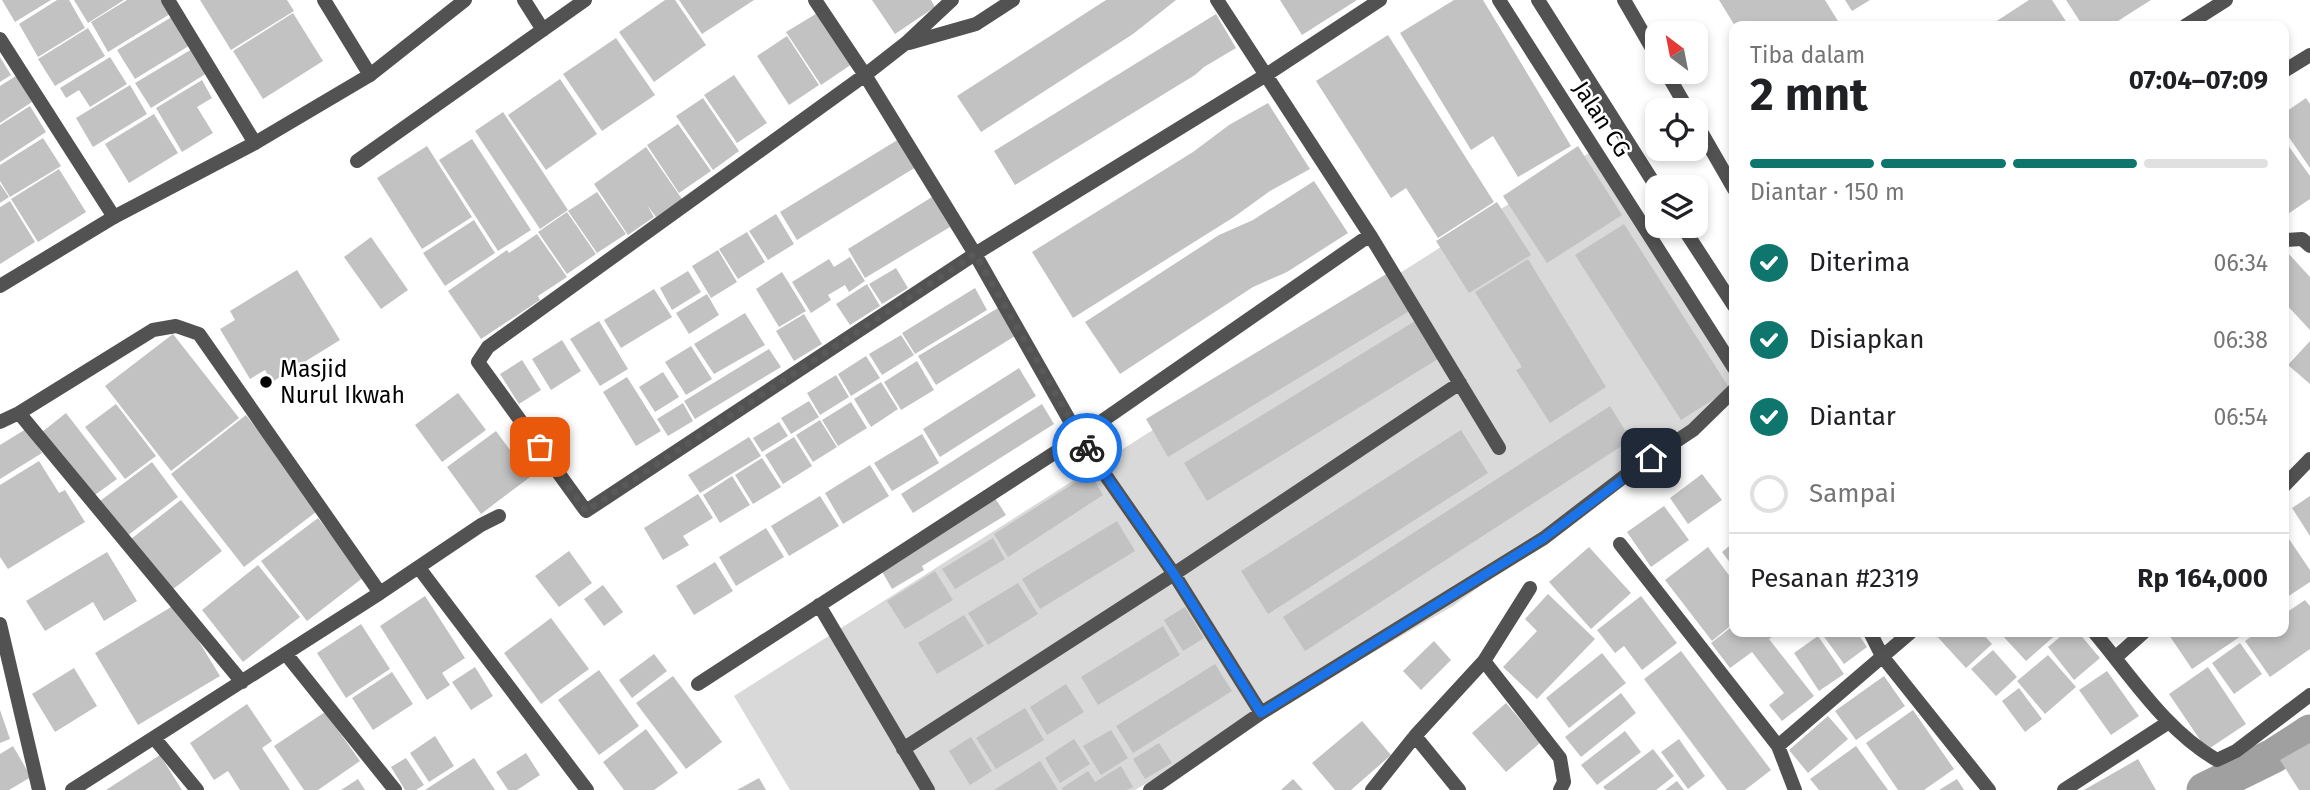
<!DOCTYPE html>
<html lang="id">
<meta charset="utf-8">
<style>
:root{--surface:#fff;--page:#f6f6f6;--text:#202124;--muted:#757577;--line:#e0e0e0;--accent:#0f766e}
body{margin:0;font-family:"Fira Sans",sans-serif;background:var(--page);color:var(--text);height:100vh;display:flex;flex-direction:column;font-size:26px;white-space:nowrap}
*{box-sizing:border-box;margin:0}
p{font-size:23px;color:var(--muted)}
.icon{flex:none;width:38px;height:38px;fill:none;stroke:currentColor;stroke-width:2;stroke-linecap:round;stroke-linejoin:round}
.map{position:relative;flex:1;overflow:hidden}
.drawer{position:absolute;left:1729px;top:21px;width:560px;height:616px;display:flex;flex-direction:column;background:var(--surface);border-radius:14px;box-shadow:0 4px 10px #0003}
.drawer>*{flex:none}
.needle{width:46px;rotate:328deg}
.tools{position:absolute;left:1645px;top:21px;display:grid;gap:14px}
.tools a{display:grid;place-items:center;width:63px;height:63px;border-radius:14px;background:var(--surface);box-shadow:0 4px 10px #0003;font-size:35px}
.pin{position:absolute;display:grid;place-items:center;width:60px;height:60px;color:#fff;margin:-30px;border-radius:14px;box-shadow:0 4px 10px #0006}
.courier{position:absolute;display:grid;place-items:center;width:70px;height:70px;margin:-35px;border:5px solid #1a73e8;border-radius:50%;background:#fff;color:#222;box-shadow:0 2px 9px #0007}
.summary em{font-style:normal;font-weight:700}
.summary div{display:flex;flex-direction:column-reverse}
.summary{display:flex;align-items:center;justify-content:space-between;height:119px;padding:0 21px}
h1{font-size:46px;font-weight:700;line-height:52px}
.bar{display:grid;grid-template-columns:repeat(4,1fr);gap:10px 7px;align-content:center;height:84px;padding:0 21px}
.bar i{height:9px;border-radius:5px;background:var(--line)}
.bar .active{background:var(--accent)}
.bar p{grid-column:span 4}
.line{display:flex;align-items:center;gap:18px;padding:0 21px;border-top:2px solid var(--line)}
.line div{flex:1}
ol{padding:0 21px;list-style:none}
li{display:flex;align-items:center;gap:21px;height:77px}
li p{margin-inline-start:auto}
li .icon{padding:7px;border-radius:50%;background:var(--accent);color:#fff;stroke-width:4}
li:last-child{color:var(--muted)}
li i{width:38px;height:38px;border:4px solid var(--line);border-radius:50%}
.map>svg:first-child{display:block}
.green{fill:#d9d9d9}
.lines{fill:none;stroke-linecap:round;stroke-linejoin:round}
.canal{stroke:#a0a0a0;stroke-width:35}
.building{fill:#c2c2c2}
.minor{stroke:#525252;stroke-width:14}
.tertiary{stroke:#525252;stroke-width:14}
.done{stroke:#595959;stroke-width:7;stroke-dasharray:0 12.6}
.route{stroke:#1a73e8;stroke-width:9}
.poi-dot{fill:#000;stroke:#fff;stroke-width:2.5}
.labels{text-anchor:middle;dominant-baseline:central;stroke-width:5;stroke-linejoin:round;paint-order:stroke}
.street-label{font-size:23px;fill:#000;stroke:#fff}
.poi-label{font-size:23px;fill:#000;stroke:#fff;text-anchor:start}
</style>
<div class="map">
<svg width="2310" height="790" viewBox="0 0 2310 790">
<rect width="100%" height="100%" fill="#fff"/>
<path class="green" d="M 1600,146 L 1734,358 L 1734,400 L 1453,606 L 1135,790 L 790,790 L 734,696 Z"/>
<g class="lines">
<path class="canal" d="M 2204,790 L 2273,756 L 2310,732"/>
</g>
<path class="building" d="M 2,0 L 51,0 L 15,22 Z
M 57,0 L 69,0 L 85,28 L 38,57 L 19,24 Z
M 74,0 L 124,0 L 88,23 Z
M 127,0 L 161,0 L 170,14 L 108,52 L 91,22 Z
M 200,0 L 287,0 L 294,11 L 231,50 Z
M 665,0 L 675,0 L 706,45 L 654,82 L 619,32 Z
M 679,0 L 754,0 L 702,34 Z
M 872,0 L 931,0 L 935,7 L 895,34 Z
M 1106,0 L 1176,0 L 1133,34 L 981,132 L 957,96 Z
M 1280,0 L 1357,0 L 1302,35 Z
M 1454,0 L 1483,0 L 1571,146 L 1518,177 L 1493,136 L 1471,150 L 1400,33 Z
M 1719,0 L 1825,0 L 1841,26 L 1735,26 Z
M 1845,0 L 1870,0 L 1852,11 Z
M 2029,0 L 2052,0 L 2069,26 L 1989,26 Z
M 2066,0 L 2151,0 L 2110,26 L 2083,26 Z
M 819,12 L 852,64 L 821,85 L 786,32 Z
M 293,13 L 323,61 L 263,99 L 233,51 Z
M 1216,14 L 1236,48 L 1204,67 L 1195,75 L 1015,185 L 994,151 Z
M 175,15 L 192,44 L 135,79 L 117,50 Z
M 88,28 L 105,56 L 55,86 L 38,59 Z
M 1388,35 L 1494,202 L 1438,238 L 1406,188 L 1391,198 L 1316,81 Z
M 787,36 L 819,85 L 789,105 L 757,56 Z
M 616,38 L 655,95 L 602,131 L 563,74 Z
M 192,49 L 207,73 L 151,108 L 135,83 Z
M 0,57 L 11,75 L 0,82 Z
M 110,57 L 127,84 L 90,107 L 79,90 L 66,98 L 60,88 Z
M 734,75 L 767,123 L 737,143 L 704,95 Z
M 16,76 L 32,102 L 0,123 L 0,86 Z
M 560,79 L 597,134 L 546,170 L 508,115 Z
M 202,80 L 212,98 L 197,107 L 213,133 L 182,152 L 156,108 Z
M 130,85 L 147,114 L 93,147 L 76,118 Z
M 703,98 L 739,151 L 713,170 L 676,116 Z
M 2306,98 L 2310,104 L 2310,168 L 2284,130 L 2284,113 Z
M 1268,103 L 1310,169 L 1270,191 L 1234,217 L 1073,318 L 1032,252 L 1193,152 L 1229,125 Z
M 30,106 L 46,132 L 0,162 L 0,125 Z
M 503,112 L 568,210 L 540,229 L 475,131 Z
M 154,114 L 178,153 L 129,183 L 105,144 Z
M 678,124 L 711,171 L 679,193 L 647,145 Z
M 43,138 L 61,166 L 10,197 L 0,181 L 0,165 Z
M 472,139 L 531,230 L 498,251 L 439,160 Z
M 899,139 L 916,167 L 797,240 L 780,212 Z
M 2285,141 L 2310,176 L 2310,199 L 2285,216 Z
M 427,146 L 472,217 L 422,249 L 377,178 Z
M 1578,146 L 1622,215 L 1547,263 L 1503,196 Z
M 646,147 L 682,199 L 656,217 L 647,205 L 654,217 L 628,235 L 594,184 Z
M 59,169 L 86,212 L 38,242 L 11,199 Z
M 1314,181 L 1348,233 L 1287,272 L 1253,287 L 1120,374 L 1085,322 L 1219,235 L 1253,220 Z
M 0,184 L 9,197 L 0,203 Z
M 597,192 L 626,234 L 597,253 L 568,211 Z
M 932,197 L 950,227 L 865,278 L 848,249 Z
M 10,201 L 35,242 L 0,264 L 0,207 Z
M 1497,202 L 1531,255 L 1469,293 L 1436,241 Z
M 567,212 L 596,254 L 567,274 L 538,232 Z
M 776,214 L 794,244 L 768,260 L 749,231 Z
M 474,220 L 495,253 L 445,286 L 423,253 Z
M 1624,224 L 1730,389 L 1681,420 L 1575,255 Z
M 747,232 L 765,262 L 738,279 L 719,249 Z
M 537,234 L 567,277 L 538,296 L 540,300 L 481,339 L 448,291 L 507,250 L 509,253 Z
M 371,237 L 408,290 L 381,309 L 344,257 Z
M 718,250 L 737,282 L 711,298 L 692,266 Z
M 2288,253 L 2310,277 L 2310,330 L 2284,302 L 2284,257 Z
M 850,257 L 865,281 L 849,292 L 845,285 L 828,295 L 831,300 L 811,313 L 792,282 L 829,259 L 834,267 Z
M 1528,259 L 1606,387 L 1550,423 L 1516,370 L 1522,367 L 1475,292 Z
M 896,268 L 908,288 L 882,304 L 869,284 Z
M 297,270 L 340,340 L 272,382 L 265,370 L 250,379 L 220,329 L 235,320 L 230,311 Z
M 688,271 L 701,292 L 672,310 L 660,288 Z
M 782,272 L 806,311 L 779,327 L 756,289 Z
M 1388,273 L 1411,310 L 1168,457 L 1146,419 Z
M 867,284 L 880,306 L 850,325 L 836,304 Z
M 975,288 L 987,310 L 915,354 L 902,333 Z
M 654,289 L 672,317 L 621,348 L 604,320 Z
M 707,294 L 719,315 L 689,334 L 676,313 Z
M 998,308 L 1015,336 L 936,385 L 918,356 Z
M 745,313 L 765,345 L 714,374 L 694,344 Z
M 804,314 L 822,344 L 794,361 L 776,331 Z
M 599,321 L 628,369 L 600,386 L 570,339 Z
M 1415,321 L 1438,359 L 1207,501 L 1184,463 Z
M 173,334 L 239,418 L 171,471 L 105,386 Z
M 901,335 L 914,355 L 882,375 L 869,354 Z
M 562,340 L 581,371 L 551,390 L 532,359 Z
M 2310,341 L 2310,384 L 2288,365 Z
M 691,346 L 712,379 L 686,395 L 665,362 Z
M 769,349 L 781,367 L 695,419 L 684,401 Z
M 866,356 L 880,378 L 851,396 L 838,374 Z
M 522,360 L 541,390 L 519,404 L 500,374 Z
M 917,361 L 934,390 L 901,410 L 884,382 Z
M 1019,368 L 1036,396 L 940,457 L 923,429 Z
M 663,372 L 679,397 L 655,412 L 639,387 Z
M 836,375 L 849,397 L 820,415 L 807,393 Z
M 627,377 L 661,431 L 636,446 L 603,392 Z
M 881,382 L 898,409 L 871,427 L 854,399 Z
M 458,393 L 486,430 L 442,462 L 415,425 Z
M 809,401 L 819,417 L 791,434 L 781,418 Z
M 851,402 L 867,428 L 838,446 L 822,420 Z
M 683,403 L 693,421 L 668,436 L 657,419 Z
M 116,404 L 156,456 L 125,479 L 85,427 Z
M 1042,404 L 1054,424 L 913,513 L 901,494 Z
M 1610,406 L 1631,440 L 1305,651 L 1283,617 Z
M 66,413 L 117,479 L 92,497 L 42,432 Z
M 246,415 L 320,509 L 244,567 L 171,474 Z
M 820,420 L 837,447 L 813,462 L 796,435 Z
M 779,422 L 788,436 L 762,452 L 753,438 Z
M 26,429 L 42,453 L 0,479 L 0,445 Z
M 1461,430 L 1488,473 L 1268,614 L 1241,571 Z
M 496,431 L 530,477 L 481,514 L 447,467 Z
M 922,434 L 939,463 L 892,491 L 874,463 Z
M 749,437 L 761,456 L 700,493 L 688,475 Z
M 794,437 L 812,466 L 783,484 L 765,455 Z
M 762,458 L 781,487 L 753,504 L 735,475 Z
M 39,461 L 59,493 L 65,490 L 85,522 L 8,569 L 0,557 L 0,485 Z
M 152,462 L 178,497 L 127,536 L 100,501 Z
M 870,465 L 889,496 L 843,524 L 825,493 Z
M 1090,473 L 1103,495 L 1008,557 L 994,534 Z
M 1702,474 L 1722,500 L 1688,524 L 1670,498 Z
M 732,476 L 750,505 L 720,523 L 703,495 Z
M 698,494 L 713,518 L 683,536 L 689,545 L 663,560 L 644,528 Z
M 820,496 L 839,526 L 789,556 L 771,526 Z
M 2310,496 L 2310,536 L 2292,508 Z
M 995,498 L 1006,515 L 922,566 L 924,570 L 892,589 L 880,568 Z
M 181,500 L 222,551 L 172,590 L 131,539 Z
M 1664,506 L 1689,540 L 1651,567 L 1627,532 Z
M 318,518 L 364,577 L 307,621 L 261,561 Z
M 1117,521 L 1135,551 L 1040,609 L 1022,579 Z
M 766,528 L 784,557 L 736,586 L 719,557 Z
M 993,538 L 1005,559 L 955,589 L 942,569 Z
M 2289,539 L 2310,570 L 2310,582 L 2284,599 L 2284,543 Z
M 1734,542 L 1734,568 L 1722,552 Z
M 1589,547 L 1631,593 L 1591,629 L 1549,582 Z
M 1708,547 L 1734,582 L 1734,623 L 1712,641 L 1665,580 Z
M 569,551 L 592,583 L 559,607 L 535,576 Z
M 107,552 L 137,601 L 104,621 L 93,602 L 45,631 L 26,601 Z
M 715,562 L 733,591 L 694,615 L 676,586 Z
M 258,565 L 300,617 L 243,662 L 202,610 Z
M 935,571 L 953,600 L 905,629 L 887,601 Z
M 1018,583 L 1038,614 L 988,645 L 968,613 Z
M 603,585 L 623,612 L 604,626 L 584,599 Z
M 1548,594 L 1595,639 L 1537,699 L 1503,667 L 1537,631 L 1525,619 Z
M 425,596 L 465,658 L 442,673 L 450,685 L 427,700 L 380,626 Z
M 1641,596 L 1677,643 L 1642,670 L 1624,646 L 1615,653 L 1597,630 Z
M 2305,600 L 2310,606 L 2310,649 L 2270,677 L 2245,641 L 2258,632 L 2284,632 L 2284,614 Z
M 176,604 L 220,676 L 138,725 L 95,653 Z
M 1185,607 L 1204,638 L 1183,651 L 1164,620 Z
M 964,615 L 984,646 L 937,674 L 918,643 Z
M 551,618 L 589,669 L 541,704 L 504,653 Z
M 361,624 L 390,669 L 346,698 L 317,653 Z
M 1734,625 L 1734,632 L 1779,632 L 1769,639 L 1814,696 L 1782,721 L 1769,705 L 1784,693 L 1752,652 L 1730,668 L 1711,643 Z
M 1163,626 L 1180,655 L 1098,705 L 1081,677 Z
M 1825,632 L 1857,632 L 1867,647 L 1844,664 L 1822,634 Z
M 1933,632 L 1981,632 L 1992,644 L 1966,668 Z
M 2006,632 L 2059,632 L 2026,661 L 2002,635 Z
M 2066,632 L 2078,632 L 2100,658 L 2074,680 L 2048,647 Z
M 2167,632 L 2242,632 L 2244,634 L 2192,669 Z
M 1818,636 L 1844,674 L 1819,691 L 1794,653 Z
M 1434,641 L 1451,660 L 1421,690 L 1403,671 Z
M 2240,643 L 2262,674 L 2234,694 L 2212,663 Z
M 1993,650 L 2017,677 L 1996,696 L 1971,669 Z
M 1681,651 L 1771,770 L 1745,790 L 1727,790 L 1644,679 Z
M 1602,653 L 1626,683 L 1569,728 L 1546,698 Z
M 654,654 L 667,671 L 632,698 L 619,680 Z
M 2048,655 L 2076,687 L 2045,714 L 2017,681 Z
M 1215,664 L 1232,691 L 1133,753 L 1116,726 Z
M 475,667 L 493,696 L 471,710 L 452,682 Z
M 2208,667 L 2246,724 L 2207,750 L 2169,694 Z
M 74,668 L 97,706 L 55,732 L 32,694 Z
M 599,670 L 639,726 L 599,755 L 558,700 Z
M 2107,671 L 2139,716 L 2111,735 L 2079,690 Z
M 392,672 L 413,704 L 373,730 L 352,698 Z
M 673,676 L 722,742 L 686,769 L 636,703 Z
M 1884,676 L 1905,706 L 1856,740 L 1835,711 Z
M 1066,684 L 1084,712 L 1047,735 L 1030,707 Z
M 2019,688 L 2042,719 L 2025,732 L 2002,701 Z
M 1621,693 L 1636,713 L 1581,757 L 1565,737 Z
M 1506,703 L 1540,743 L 1506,772 L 1472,733 Z
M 247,704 L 272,741 L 262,748 L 290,790 L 240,790 L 228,771 L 214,780 L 190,743 Z
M 1025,708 L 1044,740 L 996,769 L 976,738 Z
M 0,710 L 10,739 L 0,743 Z
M 1913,710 L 1954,769 L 1924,790 L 1898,790 L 1866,743 Z
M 325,712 L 360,761 L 318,790 L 304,790 L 274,746 Z
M 1828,716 L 1848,739 L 1808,773 L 1789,750 Z
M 1362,721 L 1391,755 L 1351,790 L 1335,790 L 1312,763 Z
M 646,729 L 678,773 L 654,790 L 624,790 L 603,762 Z
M 1111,730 L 1128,758 L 1101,775 L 1083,746 Z
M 1625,731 L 1641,752 L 1597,785 L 1581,765 Z
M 435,736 L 454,766 L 429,782 L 410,753 Z
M 971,737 L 992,771 L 970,785 L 949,751 Z
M 1074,739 L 1090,764 L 1060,783 L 1045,758 Z
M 1679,739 L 1705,776 L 1688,789 L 1661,752 Z
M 1159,743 L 1172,763 L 1145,779 L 1133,759 Z
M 2310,743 L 2310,790 L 2299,790 L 2280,760 Z
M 13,746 L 31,777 L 9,790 L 0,790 L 0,754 Z
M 1856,746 L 1888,790 L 1819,790 L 1810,779 Z
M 1653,749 L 1674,776 L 1656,790 L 1606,790 L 1603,787 Z
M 526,753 L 540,775 L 517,790 L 508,790 L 496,772 Z
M 160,755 L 182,790 L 106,790 Z
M 406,758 L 424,785 L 416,790 L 405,790 L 391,767 Z
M 474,758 L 495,790 L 425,790 Z
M 2138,759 L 2156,790 L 2084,790 Z
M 1040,761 L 1058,790 L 994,790 Z
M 1121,766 L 1133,787 L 1127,790 L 1063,790 L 1062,788 L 1088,771 L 1095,782 Z
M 759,778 L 766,790 L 737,790 Z
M 358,779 L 365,790 L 341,790 Z
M 1293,779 L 1303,790 L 1281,790 Z
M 1957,779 L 1964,790 L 1939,790 Z
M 1677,781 L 1684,790 L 1665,790 Z"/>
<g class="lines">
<path class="minor" d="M 168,0 L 255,143
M 324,0 L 370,75
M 524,0 L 543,30
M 815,0 L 865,75 L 975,254 L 1079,437 L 1174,574 L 1261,713
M 952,0 L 906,43 L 865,75 L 488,347 L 478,362 L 586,511 L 975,254 L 1266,75 L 1380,0
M 1217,0 L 1370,235 L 1499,448
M 1499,0 L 1734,368
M 1624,0 L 1657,57
M 2185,26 L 2226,0
M 0,39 L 114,217
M 909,43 L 976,24 L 1013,0
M 1666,72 L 1688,110
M 1696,123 L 1734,189
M 357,161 L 585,0
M 2284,240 L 2302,239 L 2310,246
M 19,413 L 242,682
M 0,422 L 19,413 L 153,330 L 176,326 L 199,334 L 380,593
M 2284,486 L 2310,459
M 1620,544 L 1778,746 L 1795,790
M 419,568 L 587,790
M 819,605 L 928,790
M 0,624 L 39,790
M 1870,632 L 1882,656 L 1989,790
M 2094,632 C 2131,676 2166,731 2217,760 L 2236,751 L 2310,695
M 286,654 L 395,790
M 2116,657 L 2144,632
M 1484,661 L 1560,758 L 1564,782 L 1560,790
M 698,684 L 1079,437 L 1370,235
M 1415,736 L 1459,790
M 155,739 L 197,790
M 1778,746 L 1911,632
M 903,749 L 1174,574 L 1460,383
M 72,790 L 380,593 L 481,525 L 499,516
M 1150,790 L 1261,713 L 1544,538 L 1630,472 L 1693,430 L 1734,390
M 1372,790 L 1415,736 L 1484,661 L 1530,588
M 2064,790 L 2169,722"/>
<path class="tertiary" d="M 1538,0 L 1657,188
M 2284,71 L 2310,55
M 1682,226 L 1734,306
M 0,286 L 114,217 L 255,143 L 370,75 L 465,0"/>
</g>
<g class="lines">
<path class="done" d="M 540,447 L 586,511 L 975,254 L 1087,448"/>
<path class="route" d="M 1087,448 L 1174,574 L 1261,713 L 1544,538 L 1651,458"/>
</g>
<circle class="poi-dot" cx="266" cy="382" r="7"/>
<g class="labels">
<g class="street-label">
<text transform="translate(1602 119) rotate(57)">Jalan CG</text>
</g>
<g class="poi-label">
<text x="280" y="369">Masjid<tspan x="280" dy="26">Nurul Ikwah</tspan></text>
</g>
</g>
</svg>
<div class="tools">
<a><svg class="needle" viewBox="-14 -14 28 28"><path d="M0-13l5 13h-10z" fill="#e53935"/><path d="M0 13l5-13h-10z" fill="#757577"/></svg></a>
<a><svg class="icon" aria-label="locate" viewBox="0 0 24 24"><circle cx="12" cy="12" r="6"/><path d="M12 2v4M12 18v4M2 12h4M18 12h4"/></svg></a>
<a><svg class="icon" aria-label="layers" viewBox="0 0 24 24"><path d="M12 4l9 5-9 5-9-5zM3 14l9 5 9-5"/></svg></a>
</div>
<div class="pin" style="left:540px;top:447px;background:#ea580c"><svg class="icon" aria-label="bag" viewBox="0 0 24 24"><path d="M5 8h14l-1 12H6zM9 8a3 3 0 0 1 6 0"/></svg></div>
<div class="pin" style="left:1651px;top:458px;background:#1f2937"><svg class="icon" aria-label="home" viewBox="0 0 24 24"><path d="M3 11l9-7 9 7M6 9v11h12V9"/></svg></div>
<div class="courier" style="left:1087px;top:448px"><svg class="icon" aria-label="bike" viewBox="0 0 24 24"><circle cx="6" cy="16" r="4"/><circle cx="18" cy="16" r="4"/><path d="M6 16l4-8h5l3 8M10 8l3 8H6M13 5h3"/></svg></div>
<section class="drawer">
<div class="summary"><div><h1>2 mnt</h1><p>Tiba dalam</p></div><em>07:04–07:09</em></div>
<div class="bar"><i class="active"></i><i class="active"></i><i class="active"></i><i></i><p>Diantar · 150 m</p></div>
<ol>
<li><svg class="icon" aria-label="check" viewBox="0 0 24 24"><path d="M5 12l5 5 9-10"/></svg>Diterima<p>06:34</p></li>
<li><svg class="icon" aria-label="check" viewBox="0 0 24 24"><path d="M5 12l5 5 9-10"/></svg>Disiapkan<p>06:38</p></li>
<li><svg class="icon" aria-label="check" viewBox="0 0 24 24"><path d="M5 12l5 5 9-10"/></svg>Diantar<p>06:54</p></li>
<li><i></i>Sampai</li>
</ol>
<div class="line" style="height:91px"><div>Pesanan #2319</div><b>Rp 164,000</b></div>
</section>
</div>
